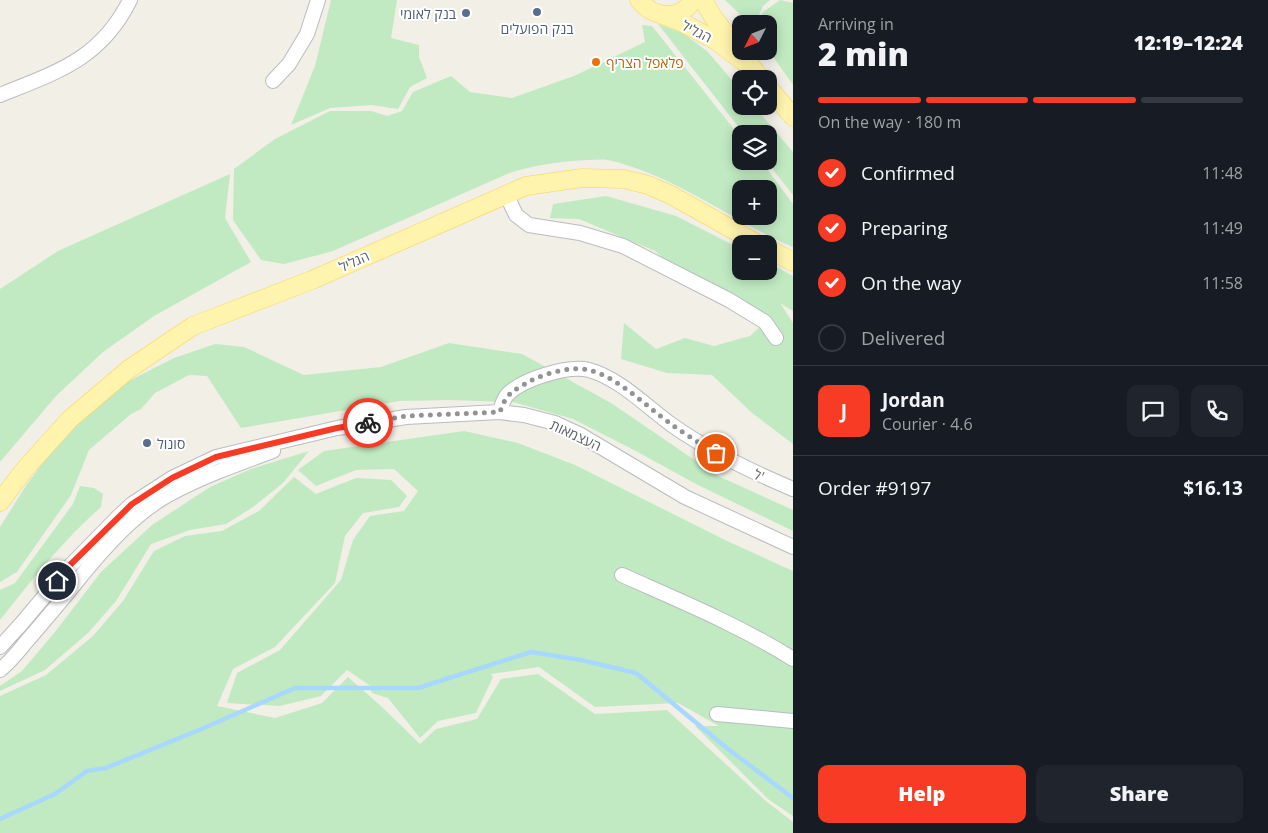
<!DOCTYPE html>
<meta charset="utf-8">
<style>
:root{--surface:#171b24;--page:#20242c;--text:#f1f3f6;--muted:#9ea1a6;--line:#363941;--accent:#f83b25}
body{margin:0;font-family:"Open Sans",Heebo,sans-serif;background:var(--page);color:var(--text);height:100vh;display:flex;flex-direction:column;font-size:19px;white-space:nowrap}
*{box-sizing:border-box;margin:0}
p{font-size:16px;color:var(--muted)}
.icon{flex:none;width:28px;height:28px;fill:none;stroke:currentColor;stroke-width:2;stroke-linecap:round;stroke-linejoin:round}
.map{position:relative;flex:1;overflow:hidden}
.side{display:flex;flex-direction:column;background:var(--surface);width:475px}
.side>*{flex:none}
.needle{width:32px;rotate:228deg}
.fabs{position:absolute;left:732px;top:15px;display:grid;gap:10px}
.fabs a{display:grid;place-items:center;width:45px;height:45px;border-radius:10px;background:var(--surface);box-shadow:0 2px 12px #0003;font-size:25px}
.pin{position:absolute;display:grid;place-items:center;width:42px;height:42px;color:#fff;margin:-21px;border:2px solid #fff;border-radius:50%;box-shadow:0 1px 5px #0007}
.courier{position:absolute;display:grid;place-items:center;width:50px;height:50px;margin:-25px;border:4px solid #f83b25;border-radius:50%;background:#fff;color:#222;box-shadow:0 1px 6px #0007}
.head em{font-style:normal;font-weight:800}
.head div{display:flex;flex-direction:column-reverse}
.head{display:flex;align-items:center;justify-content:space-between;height:85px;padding:0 25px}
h1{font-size:32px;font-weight:800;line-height:38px}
.bar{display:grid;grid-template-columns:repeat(4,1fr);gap:8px 5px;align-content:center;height:60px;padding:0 25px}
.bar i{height:6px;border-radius:4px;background:var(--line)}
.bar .active{background:var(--accent)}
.bar p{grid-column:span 4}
.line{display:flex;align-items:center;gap:12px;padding:0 25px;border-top:1px solid var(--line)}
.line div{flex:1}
.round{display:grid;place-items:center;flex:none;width:52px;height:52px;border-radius:10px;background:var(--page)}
ol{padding:0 25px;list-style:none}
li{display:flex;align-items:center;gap:15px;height:55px}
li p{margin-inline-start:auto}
li .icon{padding:5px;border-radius:50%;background:var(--accent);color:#fff;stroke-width:4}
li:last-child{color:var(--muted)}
li i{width:28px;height:28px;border:2px solid var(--line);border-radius:50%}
.cta{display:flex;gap:10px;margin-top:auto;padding:10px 25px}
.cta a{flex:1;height:58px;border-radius:10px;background:var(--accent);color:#fff;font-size:20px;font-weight:800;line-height:58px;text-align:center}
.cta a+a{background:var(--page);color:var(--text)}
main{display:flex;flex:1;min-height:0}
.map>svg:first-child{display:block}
.green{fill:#c1eac2;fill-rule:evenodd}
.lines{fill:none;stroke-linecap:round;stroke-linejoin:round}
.stream{stroke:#a8d7ff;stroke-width:4.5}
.minor-casing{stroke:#b9bcc1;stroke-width:16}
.major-casing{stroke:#fdd253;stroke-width:19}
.minor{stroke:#fff;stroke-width:14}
.major{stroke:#fff4ad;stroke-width:18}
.done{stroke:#919394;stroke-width:5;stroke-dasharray:0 9}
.route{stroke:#f83b25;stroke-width:6}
.service-dot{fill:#5c6f8a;stroke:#fff;stroke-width:2}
.food-dot{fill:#e8710a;stroke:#fff;stroke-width:2}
.labels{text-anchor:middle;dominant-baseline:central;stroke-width:4;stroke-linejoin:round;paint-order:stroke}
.service-label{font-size:14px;fill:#4e5e75;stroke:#fff;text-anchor:end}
.street-label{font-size:14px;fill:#5d6268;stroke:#fff}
.food-label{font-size:14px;fill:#c56008;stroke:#fff;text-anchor:start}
</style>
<main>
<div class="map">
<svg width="793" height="833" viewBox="0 0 793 833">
<rect width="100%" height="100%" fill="#f1efe6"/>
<path class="green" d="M 331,0 L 397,0 L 391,38 L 419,45 L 419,57 L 427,78 L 410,87 L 398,109 L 372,105 L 330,108 L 291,125 L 315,66 Z
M 725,0 L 770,0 L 763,6 L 755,24 L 750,24 Z
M 780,0 L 793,3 L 793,85 L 769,51 L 769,24 L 758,24 L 763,12 Z
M 658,24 L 683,33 L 708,52 L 741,91 L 741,106 L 754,106 L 793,152 L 793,195 L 766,161 L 769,161 L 769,134 L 744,134 Z
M 642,25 L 652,26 L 741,138 L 741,161 L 761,161 L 793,204 L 793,247 C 730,220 675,175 608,160 C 602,159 595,160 589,160 C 561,161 533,165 507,174 L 333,251 L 284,264 L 261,260 L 233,220 L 234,169 L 275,139 L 330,111 L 371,111 L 387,116 L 402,111 L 413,92 L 451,76 L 470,92 L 512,98 L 574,76 L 645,42 ZM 741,189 L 769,189 L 769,216 L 741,216 Z
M 230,174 L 225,218 L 251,262 L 154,316 L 103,352 L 56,396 L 0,462 L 0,289 L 58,251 Z
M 606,196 L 676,216 L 741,249 L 741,271 L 769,271 L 769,263 L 793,276 L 793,311 L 780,303 L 793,323 L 793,444 L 751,412 L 712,375 L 667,373 L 621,359 L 624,323 L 656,349 L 685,338 L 714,346 L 750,336 L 761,326 L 679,272 L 655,251 L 579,219 L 550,218 L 553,204 Z
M 449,343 L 522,354 L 611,403 L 718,476 L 793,510 L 793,531 L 696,484 L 634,450 L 573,419 L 513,402 L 449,400 L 399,401 L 241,428 L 207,376 L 189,375 L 155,393 L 141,409 L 131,414 L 89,450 L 71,495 L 17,572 L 0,582 L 0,527 L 27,484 L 62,437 L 113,389 L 174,358 L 215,344 L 244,347 L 304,375 L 381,367 Z
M 464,431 L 518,443 L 575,465 L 727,541 L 793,571 L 793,816 L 768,799 L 695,726 L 719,726 L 678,703 L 595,707 L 539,667 L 491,674 L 493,677 L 476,713 L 438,721 L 420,738 L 388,698 L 372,693 L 369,685 L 347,670 L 321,696 L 280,706 L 227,703 L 237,673 L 280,650 L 341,580 L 353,540 L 370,516 L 404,511 L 418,491 L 394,469 L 356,470 L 316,486 L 298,470 L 324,451 Z
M 309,451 L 283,483 L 253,507 L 226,524 L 190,530 L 151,544 L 116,601 L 88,633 L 45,670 L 0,691 L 0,686 L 22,671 L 55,632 L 101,572 L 152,525 L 210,487 L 251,469 Z
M 294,477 L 316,494 L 356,478 L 391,480 L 407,496 L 399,507 L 363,513 L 345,536 L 335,583 L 275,647 L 233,669 L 217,706 L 275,718 L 322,703 L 348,677 L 382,707 L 420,744 L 436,729 L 477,719 L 501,679 L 538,674 L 595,714 L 667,710 L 767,802 L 793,822 L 793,833 L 0,833 L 0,696 L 46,675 L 93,636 L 123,601 L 154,551 L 185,536 L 222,531 L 259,511 Z
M 80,486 L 94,488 L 103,494 L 101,507 C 63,540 31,581 0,620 L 0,590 L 15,583 L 73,504 Z"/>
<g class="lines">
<path class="stream" d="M 0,819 L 55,794 L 87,771 L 106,768 L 204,728 L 295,688 L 418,688 L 531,652 L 581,660 L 636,673 L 728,749 L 793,798"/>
<g class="minor-casing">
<path id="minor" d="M 273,81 L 289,64 L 307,34 L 318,0
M 0,95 C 57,72 101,59 130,0
M 506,194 L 516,215 L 529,225 L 580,233 L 623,246 L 729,300 L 765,322 L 776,338
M 499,412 C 502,406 503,400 507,395 C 522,379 568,365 589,370 C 619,378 647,407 672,425 C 710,452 750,471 793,489
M 622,575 C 680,601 739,625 793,659
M 0,647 L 22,623 L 69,567 L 118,517 L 132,504 L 172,478 L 216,457 L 337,428 L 406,417 L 499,412 L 524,415 L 555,423 L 579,434 L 685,497 L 793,547
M 0,670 C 10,662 18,652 26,642 C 45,620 64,598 82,575 C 106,546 134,514 168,495 C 201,477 237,464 273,451
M 717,714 L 793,721"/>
</g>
<g class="major-casing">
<path id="major" d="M 639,0 C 653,18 680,22 693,0
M 703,0 L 713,17 L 761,79
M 663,15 L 679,21 L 715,40 L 752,68
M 769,88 L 793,117
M 769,249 L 793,262
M 0,502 L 24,470 L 70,419 L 129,369 L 193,326 L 312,280 L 526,186 L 582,178 L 624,179 L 648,185 L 671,195 L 758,244"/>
</g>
<use href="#minor" class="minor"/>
<use href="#major" class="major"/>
</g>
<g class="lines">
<path class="done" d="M 368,423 L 406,416 L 500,412 C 506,393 513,391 530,381 C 546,373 571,366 589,370 C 618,377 647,407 671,424 C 685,434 701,444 716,453"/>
<path class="route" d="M 57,581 L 68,567 L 132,504 L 172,478 L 216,457 L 337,428 L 368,423"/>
</g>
<g class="service-dot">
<circle cx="537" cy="12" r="5"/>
<circle cx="466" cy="13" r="5"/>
<circle cx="147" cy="443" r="5"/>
</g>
<circle class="food-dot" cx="596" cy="62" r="5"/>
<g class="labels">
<g class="service-label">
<text x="456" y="13">בנק לאומי</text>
<text x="537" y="28" text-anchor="middle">בנק הפועלים</text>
<text x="157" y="443" text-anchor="start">סונול</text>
</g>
<g class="street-label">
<text transform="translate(697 31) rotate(27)">הגליל</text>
<text transform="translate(354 261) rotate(-24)">הגליל</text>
<text transform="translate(576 435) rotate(25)">העצמאות</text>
<text transform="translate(759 475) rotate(24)">ל'</text>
</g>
<g class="food-label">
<text x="606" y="62">פלאפל הצריף</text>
</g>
</g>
</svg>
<div class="fabs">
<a><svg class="needle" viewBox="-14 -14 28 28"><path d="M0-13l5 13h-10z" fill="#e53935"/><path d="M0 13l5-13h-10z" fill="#9ea1a6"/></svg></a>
<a><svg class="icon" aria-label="locate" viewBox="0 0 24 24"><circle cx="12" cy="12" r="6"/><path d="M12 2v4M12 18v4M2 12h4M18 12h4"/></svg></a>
<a><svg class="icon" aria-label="layers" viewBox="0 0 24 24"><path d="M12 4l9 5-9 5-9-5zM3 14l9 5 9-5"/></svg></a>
<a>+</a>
<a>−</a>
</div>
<div class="pin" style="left:716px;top:453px;background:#ea580c"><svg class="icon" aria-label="bag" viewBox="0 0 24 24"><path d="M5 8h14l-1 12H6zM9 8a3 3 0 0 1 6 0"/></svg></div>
<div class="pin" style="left:57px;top:581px;background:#1f2937"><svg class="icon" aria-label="home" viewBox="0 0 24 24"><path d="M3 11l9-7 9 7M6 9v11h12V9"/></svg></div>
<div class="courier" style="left:368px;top:423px"><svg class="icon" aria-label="bike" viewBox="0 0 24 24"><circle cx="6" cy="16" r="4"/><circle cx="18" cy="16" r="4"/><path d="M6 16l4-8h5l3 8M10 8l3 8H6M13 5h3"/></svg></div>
</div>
<section class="side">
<div class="head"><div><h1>2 min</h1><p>Arriving in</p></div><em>12:19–12:24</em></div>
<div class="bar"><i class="active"></i><i class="active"></i><i class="active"></i><i></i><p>On the way · 180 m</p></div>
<ol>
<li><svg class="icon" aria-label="check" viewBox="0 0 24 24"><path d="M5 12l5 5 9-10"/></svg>Confirmed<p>11:48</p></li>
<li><svg class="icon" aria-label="check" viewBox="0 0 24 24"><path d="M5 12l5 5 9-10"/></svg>Preparing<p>11:49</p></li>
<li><svg class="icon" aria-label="check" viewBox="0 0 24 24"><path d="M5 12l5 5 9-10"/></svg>On the way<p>11:58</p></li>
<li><i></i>Delivered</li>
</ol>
<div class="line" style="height:90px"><b class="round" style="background:var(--accent);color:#fff">J</b><div><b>Jordan</b><p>Courier · 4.6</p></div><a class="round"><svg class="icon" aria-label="chat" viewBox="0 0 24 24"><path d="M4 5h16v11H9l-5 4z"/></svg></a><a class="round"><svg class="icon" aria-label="phone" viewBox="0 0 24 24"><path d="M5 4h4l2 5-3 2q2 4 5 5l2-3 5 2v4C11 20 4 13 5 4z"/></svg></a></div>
<div class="line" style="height:65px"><div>Order #9197</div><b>$16.13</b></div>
<div class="cta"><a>Help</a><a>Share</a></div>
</section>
</main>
